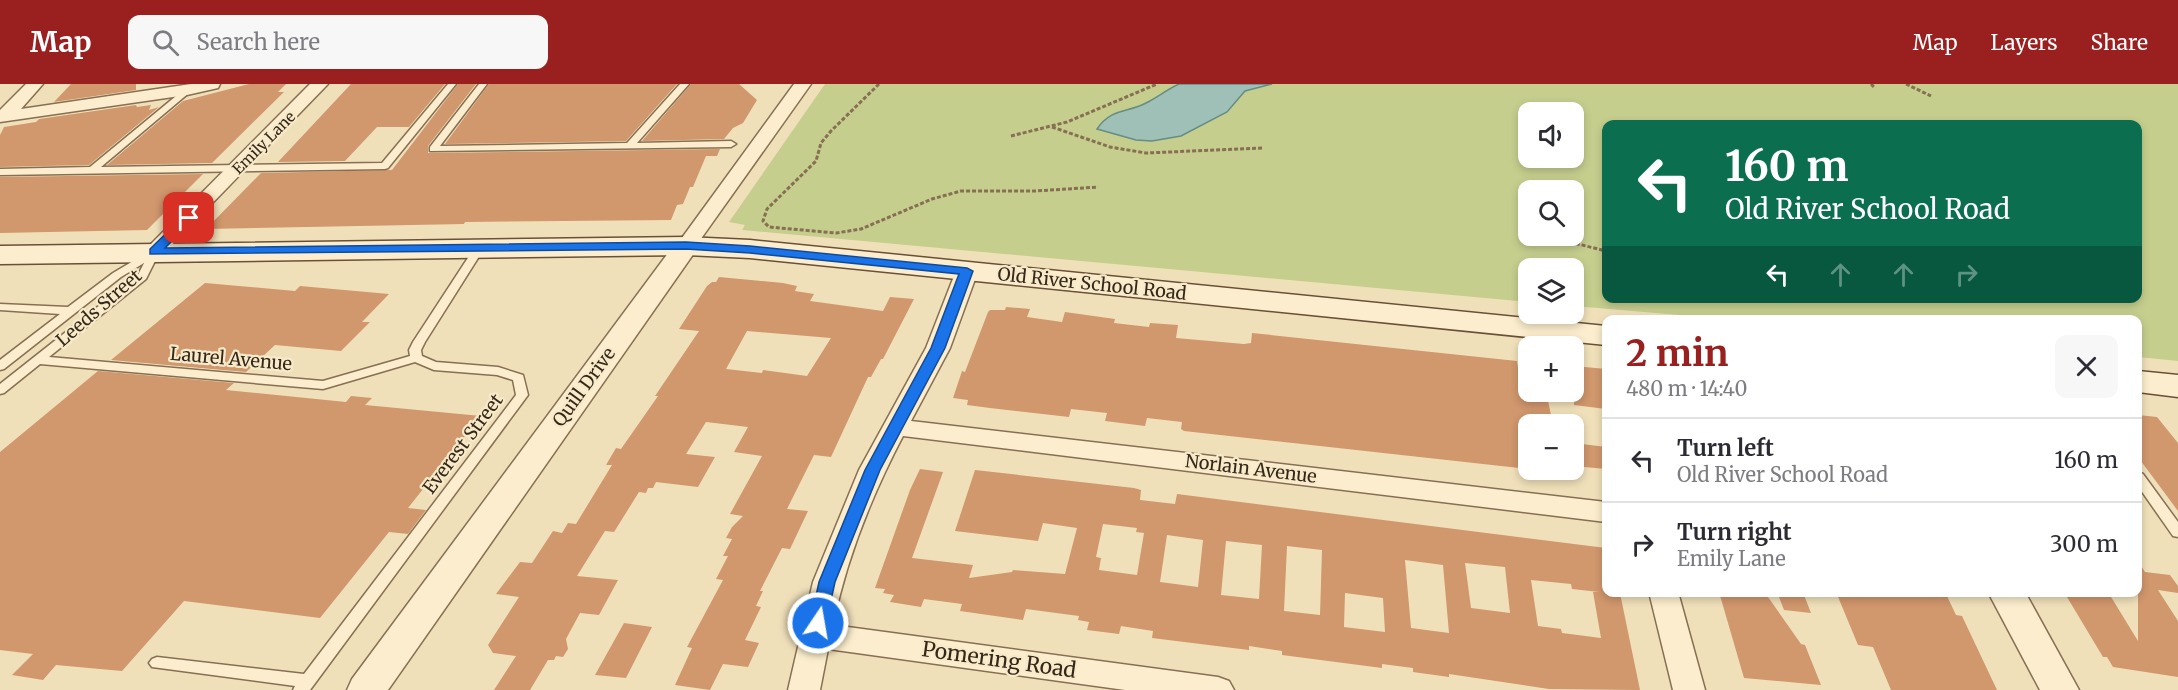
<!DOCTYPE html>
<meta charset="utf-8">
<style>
:root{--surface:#fff;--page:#f7f7f7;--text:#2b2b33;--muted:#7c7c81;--line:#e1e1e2;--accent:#9a2020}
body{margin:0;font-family:Merriweather,serif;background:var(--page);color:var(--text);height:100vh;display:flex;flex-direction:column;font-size:22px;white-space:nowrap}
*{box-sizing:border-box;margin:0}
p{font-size:20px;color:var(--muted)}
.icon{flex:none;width:33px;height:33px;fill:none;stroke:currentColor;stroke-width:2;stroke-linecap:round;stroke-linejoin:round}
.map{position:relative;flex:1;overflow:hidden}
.drawer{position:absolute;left:1602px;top:231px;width:540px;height:282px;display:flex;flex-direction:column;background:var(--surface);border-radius:12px;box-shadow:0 3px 9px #0003}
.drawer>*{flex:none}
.banner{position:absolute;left:1602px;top:36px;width:540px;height:183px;border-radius:12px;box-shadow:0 3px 9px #0003;background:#0b6e4f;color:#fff;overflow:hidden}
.controls{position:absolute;left:1518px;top:18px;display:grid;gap:12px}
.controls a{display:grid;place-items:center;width:66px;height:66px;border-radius:12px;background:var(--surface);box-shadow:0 3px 9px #0003;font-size:30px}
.pin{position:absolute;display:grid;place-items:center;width:51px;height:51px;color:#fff;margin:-26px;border-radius:12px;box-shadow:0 3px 9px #0006}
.me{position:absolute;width:66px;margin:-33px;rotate:12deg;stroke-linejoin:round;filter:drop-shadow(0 0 4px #0008)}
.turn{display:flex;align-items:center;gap:21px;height:126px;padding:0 24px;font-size:27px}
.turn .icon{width:78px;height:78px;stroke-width:2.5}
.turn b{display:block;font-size:42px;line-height:51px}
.lanes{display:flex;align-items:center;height:57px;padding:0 24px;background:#0003;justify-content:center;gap:30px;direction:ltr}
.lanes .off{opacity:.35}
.round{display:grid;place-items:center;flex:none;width:63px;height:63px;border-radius:12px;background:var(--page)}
.summary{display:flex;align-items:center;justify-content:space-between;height:102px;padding:0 24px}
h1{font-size:36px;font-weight:700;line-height:45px;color:var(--accent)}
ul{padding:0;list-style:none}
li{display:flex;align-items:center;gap:18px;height:84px;padding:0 24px;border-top:2px solid var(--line)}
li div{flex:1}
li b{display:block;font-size:22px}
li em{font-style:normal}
header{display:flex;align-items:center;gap:36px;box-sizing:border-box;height:84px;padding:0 30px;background:var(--accent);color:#fff}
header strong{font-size:28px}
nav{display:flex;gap:33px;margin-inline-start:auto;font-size:21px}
.search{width:420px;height:54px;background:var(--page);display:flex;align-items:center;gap:15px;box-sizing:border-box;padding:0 21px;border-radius:12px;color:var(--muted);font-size:22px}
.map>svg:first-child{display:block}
</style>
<header>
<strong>Map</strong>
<div class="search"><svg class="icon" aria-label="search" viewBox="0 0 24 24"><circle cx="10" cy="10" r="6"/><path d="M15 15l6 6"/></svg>Search here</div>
<nav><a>Map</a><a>Layers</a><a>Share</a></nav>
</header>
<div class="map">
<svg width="2178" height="606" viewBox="0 0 2178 606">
<rect width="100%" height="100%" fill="#f0e0ba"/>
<path fill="#c6ce8e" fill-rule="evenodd" d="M825 0H2178V277L2138 273V236L1726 235 1574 222V184H1528V218L742 146 745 141 729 138ZM1528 28H1574V74H1528ZM1606 40H2138V214H1606ZM1528 106H1574V152H1528Z"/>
<path fill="#9fc0b6" stroke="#668d84" stroke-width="1.5" d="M1179 0H1272L1245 7 1227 28 1181 52 1152 57 1136 56 1097 45C1111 24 1127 29 1146 19 1158 13 1166 6 1179 0Z"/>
<g fill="#d1976d" fill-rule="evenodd">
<polygon points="71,0 136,0 136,6 54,18"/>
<polygon points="249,0 286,0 278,8 284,8 212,79 107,81 183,17"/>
<polygon points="351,0 445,0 409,43 377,43 345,77 278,78"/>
<polygon points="458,0 476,0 428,62 428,69 720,65 717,72 706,72 693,103 690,103 683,120 677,121 671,136 465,138 464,140 206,145 261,89 392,86"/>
<polygon points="489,0 677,0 626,57 445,60"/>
<polygon points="691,0 739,0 757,16 743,39 733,44 724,55 642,57"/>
<polygon points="136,21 137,23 151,21 149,26 159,23 89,81 0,83 0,51 4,43 36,38 39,35"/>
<polygon points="203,90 147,146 0,149 0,93"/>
<path d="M719 193 783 199 797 202 795 207 814 210 810 217 883 227 890 213 914 215 883 275H881L871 293H868L831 373 814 371 787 425 808 427 790 465 782 464 760 507H763L756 522 761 523 745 556 759 559 748 583 723 580 710 606 675 601 692 564 687 563 723 496 716 495 728 472H723L732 455 726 454 732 443 743 432 730 430 762 372 734 368 748 343 706 338 686 370 715 373 698 403 656 398 653 404H648L646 409 639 408 614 448 605 447 577 492 618 496 599 531 580 529 566 555 568 565 563 573 556 572 554 576H548L530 606H494L516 572 493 569 488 561 519 513 496 510 520 478 532 479 553 447 562 449 568 439 576 440 612 381H606L616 364 621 365 658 312H655L699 247 679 245 707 202 712 198H716ZM747 247 831 254 807 292 763 286 762 289 726 285Z"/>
<polygon points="205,199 295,207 300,202 389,210 362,238 370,238 341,267 275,261 246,288 111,276"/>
<polygon points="1006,223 1030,225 1027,233 1062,238 1065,228 1115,235 1114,239 1149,243 1150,239 1178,241 1176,254 1244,260 1251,259 1252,249 1517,277 1519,291 1528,292 1528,308 1546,308 1553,340 1528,340 1528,385 1184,347 1181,345 1182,338 1147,334 1145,342 1105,337 1107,329 1071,325 1069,333 990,324 967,321 968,316 953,314 962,287 965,288 988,228 990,226 1005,226"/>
<polygon points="1574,282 1606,285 1606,325 1574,321"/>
<polygon points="98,287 234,299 226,306 346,318 351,312 372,314 365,321 481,332 408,424 426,426 408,450 389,448 320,534 184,517 122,587 56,581 43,596 12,591 33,570 0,566 0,368"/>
<polygon points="2138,331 2157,333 2178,359 2178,427 2138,373"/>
<polygon points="1574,359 1606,363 1606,385 1574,382"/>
<path d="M920 385 943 388 912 474 973 481 969 494 1012 488 1013 486 1065 490 1077 444 1043 439 1038 457 955 447 975 386 1134 404 1141 406 1140 416 1175 420 1177 410 1606 464V508H1619L1621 514 1640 606 1549 605 1449 590V593L1413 588V584L1382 580V584L1282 571V567L1249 562V566L1152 554 1153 547 1121 542 1119 550 1087 546 1089 538 1078 536 1079 532 1026 525 1023 536 960 527 962 520 924 515 921 523 890 518 894 511 883 509 885 505 875 504 910 406ZM1103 440 1137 444 1136 448 1144 449 1137 491 1099 486 1101 474 1096 473ZM1167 451 1203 456 1198 503 1160 498ZM1226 457 1262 461 1259 515 1221 511ZM1287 462 1322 466 1320 531 1284 527ZM1405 476 1443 481 1449 549 1411 544ZM1465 479 1505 483 1510 529 1471 524ZM1531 496 1571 500 1572 505 1599 508H1593L1601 554 1562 549 1561 545 1538 542ZM1345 509 1383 514 1385 548 1344 543Z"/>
<polygon points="2138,477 2145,488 2170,491 2178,502 2178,509 2158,506 2178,537 2178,593 2113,583 2107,573 2103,573 2064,508 2108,508 2138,557"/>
<polygon points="1719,508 1768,513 1801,560 1805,561 1821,601 1744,594"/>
<polygon points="1777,508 1804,511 1811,529 1784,526"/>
<polygon points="1836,508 1945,508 1956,531 1962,532 1997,606 1891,606 1873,563 1858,561"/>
<polygon points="624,539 652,543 626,594 595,591"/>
</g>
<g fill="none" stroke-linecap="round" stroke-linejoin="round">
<defs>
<g id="service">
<polygon points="448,0 456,0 388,84 385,85 0,91 0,85 90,83 187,3 191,6 190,8 101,83 382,79"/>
<polygon points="479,0 487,0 440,62 627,59 680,0 689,0 637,59 731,57 736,60 731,63 430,67 430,63"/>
<polygon points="480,160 485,163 425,258 421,266 422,272 436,278 498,283 523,291 528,311 313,602 310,606 293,606 295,602 152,583 149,579 152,575 157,573 304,590 516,311 513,296 497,291 434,286 415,278 323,305 40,280 4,309 0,310 0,300 138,191 144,179 121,193 4,285 0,286 0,276 60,230 0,226 0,220 68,223 113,189 155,164 160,167 146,195 49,273 323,297 410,272 409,266 413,258 475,163"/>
<polygon points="2138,388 2143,390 2178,438 2178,453 2173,452 2138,402"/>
</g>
<g id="minor">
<polygon points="26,0 43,0 21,25 191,0 220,0 218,4 187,11 0,38 0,26"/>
<polygon points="310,0 328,0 162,171 155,173 148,171 145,167 148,163"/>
<polygon points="794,0 811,0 693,166 686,168 679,166 676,162 679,158"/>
<path d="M967 181 975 182 978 187 950 264 911 337 1606 418V438L903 352C872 411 846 476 833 541L1218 593 1229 597 1234 606H1125L828 565 820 606H788L813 498 859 386 926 264 956 187 959 182Z"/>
<polygon points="1649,508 1678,508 1705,606 1673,606"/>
</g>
<g id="tertiary">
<polygon points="686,154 695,157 699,162 388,606 347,606 352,595 677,157"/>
<polygon points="1988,508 2025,508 2079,606 2040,606"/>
</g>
<g id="secondary">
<polygon points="686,153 750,156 1606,242 1606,261 750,174 686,171 0,180 0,162"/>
<polygon points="2138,287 2178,291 2178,313 2138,308"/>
</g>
</defs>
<use href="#service" stroke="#876f53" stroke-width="3"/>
<use href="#minor" stroke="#876f53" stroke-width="3"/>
<use href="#tertiary" stroke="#876f53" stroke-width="3"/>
<use href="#secondary" stroke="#695037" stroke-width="3"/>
<g stroke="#876f53" stroke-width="3" stroke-dasharray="4 2" stroke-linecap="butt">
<polyline points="879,0 831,47 821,59 816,77 767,125 763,137 769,143 836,149 861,145 932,115 961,107 1036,107 1098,103"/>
<polyline points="1871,0 1874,3"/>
<polyline points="1906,0 1931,12"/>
<polyline points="1052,43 1110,63 1146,69 1263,64"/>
<polyline points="1011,52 1067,38 1157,0"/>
<polyline points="1570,158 1606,167"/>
</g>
<use href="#service" fill="#fbedcd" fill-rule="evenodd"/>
<use href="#minor" fill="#fbedcd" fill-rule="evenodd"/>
<use href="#tertiary" fill="#fbedcd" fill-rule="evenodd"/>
<use href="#secondary" fill="#fbedcd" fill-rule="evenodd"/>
</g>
<polygon fill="#1a73e8" stroke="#114b97" stroke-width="1.5" points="189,130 194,134 193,136 165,164 686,158 750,162 967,184 973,187 945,264 880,386 835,498 826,539 824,543 818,545 812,543 810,539 819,498 865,386 931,264 959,190 750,169 686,165 150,170 150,165 185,131"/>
<g text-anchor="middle" stroke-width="4.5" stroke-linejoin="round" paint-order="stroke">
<g font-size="15" fill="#352719" stroke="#f7eac9">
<text transform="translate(264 59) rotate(-45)" y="5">Emily Lane</text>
</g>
<g font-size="18" fill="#352719" stroke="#f7eac9">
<text transform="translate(1092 200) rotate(6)" y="6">Old River School Road</text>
<text transform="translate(99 224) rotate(-41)" y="6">Leeds Street</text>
<text transform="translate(231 275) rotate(5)" y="6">Laurel Avenue</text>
<text transform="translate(584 303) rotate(-54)" y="6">Quill Drive</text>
<text transform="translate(463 360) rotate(-53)" y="6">Everest Street</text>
<text transform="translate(1251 385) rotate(7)" y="6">Norlain Avenue</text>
</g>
<g font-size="21" fill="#352719" stroke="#f7eac9">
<text transform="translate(999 576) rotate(8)" y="7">Pomering Road</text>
</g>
</g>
</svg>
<div class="controls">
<a><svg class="icon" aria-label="sound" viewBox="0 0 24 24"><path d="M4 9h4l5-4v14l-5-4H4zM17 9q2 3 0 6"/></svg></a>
<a><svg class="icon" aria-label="search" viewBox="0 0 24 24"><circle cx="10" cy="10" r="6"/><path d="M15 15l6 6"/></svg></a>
<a><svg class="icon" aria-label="layers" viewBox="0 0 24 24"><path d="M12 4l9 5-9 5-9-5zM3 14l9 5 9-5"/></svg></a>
<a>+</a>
<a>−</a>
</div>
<div class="pin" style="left:189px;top:134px;background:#d93025"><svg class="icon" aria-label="arrive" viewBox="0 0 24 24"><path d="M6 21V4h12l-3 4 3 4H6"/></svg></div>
<svg class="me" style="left:818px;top:539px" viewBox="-20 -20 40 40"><circle r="17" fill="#1a73e8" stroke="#fff" stroke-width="3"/><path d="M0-11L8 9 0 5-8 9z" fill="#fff"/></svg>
<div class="banner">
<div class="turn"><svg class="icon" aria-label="left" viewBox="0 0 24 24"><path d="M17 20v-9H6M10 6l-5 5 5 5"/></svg><div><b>160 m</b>Old River School Road</div></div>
<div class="lanes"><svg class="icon" aria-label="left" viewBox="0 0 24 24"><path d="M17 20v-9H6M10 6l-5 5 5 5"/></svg><svg class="icon off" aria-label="ahead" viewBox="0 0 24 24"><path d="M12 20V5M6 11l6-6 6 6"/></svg><svg class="icon off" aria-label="ahead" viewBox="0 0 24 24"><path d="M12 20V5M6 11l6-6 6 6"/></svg><svg class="icon off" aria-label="right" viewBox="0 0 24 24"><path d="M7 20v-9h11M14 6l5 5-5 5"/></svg></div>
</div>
<section class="drawer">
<div class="summary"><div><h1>2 min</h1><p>480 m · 14:40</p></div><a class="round"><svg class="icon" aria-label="close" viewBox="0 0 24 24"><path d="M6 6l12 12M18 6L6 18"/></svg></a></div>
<ul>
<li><svg class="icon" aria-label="left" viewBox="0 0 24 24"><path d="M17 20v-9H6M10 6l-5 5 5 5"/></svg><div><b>Turn left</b><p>Old River School Road</p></div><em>160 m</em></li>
<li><svg class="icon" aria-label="right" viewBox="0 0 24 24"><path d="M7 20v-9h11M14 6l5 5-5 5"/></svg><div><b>Turn right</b><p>Emily Lane</p></div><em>300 m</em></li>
</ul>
</section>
</div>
